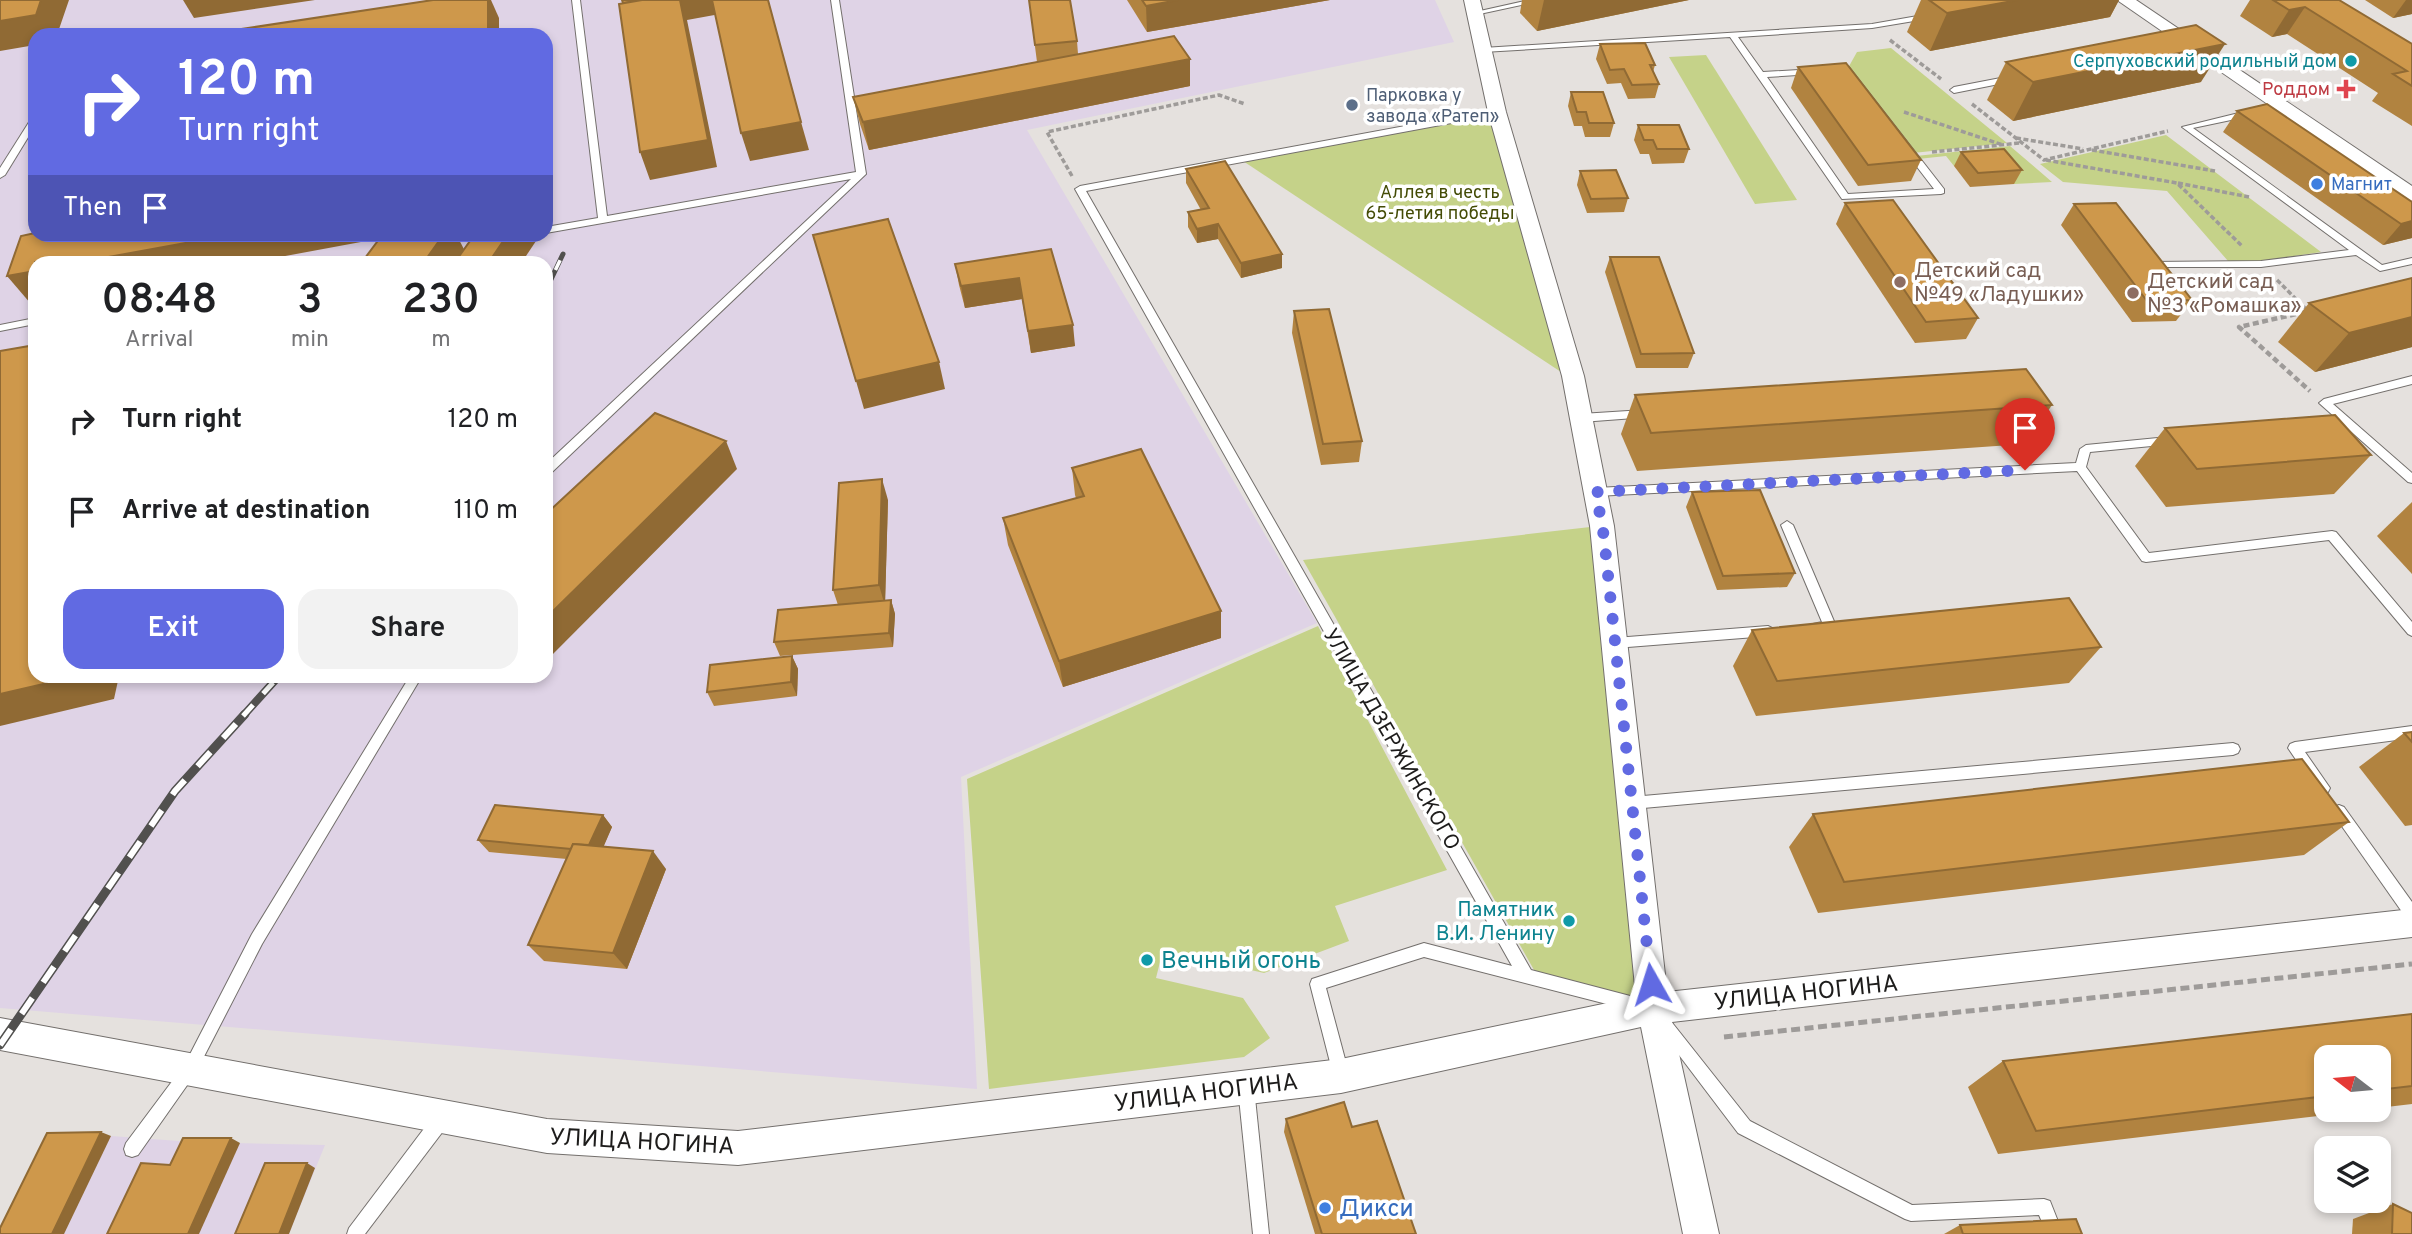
<!DOCTYPE html>
<meta charset="utf-8">
<style>
:root{--surface:#fff;--page:#f2f2f2;--text:#202124;--muted:#757577;--accent:#616ae2}
body{margin:0;font-family:Overpass,sans-serif;background:var(--page);color:var(--text);height:100vh;display:flex;flex-direction:column;font-size:26px;white-space:nowrap}
*{box-sizing:border-box;margin:0}
p{font-size:23px;color:var(--muted)}
.icon{flex:none;width:38px;height:38px;fill:none;stroke:currentColor;stroke-width:2;stroke-linecap:round;stroke-linejoin:round}
.map{position:relative;flex:1;overflow:hidden}
.sheet{position:absolute;left:28px;top:256px;width:525px;height:427px;display:flex;flex-direction:column;background:var(--surface);border-radius:21px;box-shadow:0 4px 10px #0003}
.sheet>*{flex:none}
.top-card{position:absolute;left:28px;top:28px;width:525px;height:214px;border-radius:21px;box-shadow:0 4px 10px #0003;background:#616ae2;color:#fff;overflow:hidden}
.needle{width:46px;rotate:286deg}
.buttons{position:absolute;left:2314px;top:1045px;display:grid;gap:14px}
.buttons a{display:grid;place-items:center;width:77px;height:77px;border-radius:14px;background:var(--surface);box-shadow:0 4px 10px #0003;font-size:35px}
.pin{position:absolute;display:grid;place-items:center;width:60px;height:60px;color:#fff;margin:-72px -30px;border-radius:50% 50% 50% 0;rotate:-45deg;box-shadow:0 0 7px #0007}
.pin .icon{rotate:45deg}
.me{position:absolute;width:77px;margin:-38px;rotate:354deg;stroke-linejoin:round;filter:drop-shadow(0 0 5px #0008)}
.turn{display:flex;align-items:center;gap:24px;height:147px;padding:0 35px;font-size:32px}
.turn .icon{width:91px;height:91px;stroke-width:2.5}
.turn b{display:block;font-size:49px;line-height:60px}
.then{display:flex;align-items:center;height:66px;padding:0 35px;background:#0003;gap:14px;font-size:26px}
.eta{display:flex;justify-content:space-evenly;align-items:center;height:119px;text-align:center}
.eta b{font-size:42px;font-weight:600;line-height:49px}
.button{display:flex;gap:14px;margin-top:auto;padding:14px 35px}
.button a{flex:1;height:80px;border-radius:21px;background:var(--accent);color:#fff;font-size:28px;font-weight:600;line-height:80px;text-align:center}
.button a+a{background:var(--page);color:var(--text)}
ul{padding:0;list-style:none}
li{display:flex;align-items:center;gap:21px;height:91px;padding:0 35px}
li div{flex:1}
li b{display:block;font-size:26px}
li em{font-style:normal}
.map>svg:first-child{display:block}
</style>
<div class="map">
<svg width="2412" height="1234" viewBox="0 0 2412 1234">
<rect width="100%" height="100%" fill="#e5e1de"/>
<g fill="#dfd3e6" fill-rule="evenodd">
<path d="M0 0H1435L1454 42 1027 130 1317 623 961 777 977 1089 0 1008ZM35 35H546V234H35ZM35 262H546V676H35Z"/>
<polygon points="111,1136 192,1142 325,1145 289,1234 10,1234"/>
</g>
<g fill="#c5d289">
<polygon points="1891,48 2007,143 1913,153 1848,68 1857,52"/>
<polygon points="1706,55 1797,200 1755,204 1669,57"/>
<polygon points="1494,116 1561,372 1243,161"/>
<polygon points="2166,135 2321,252 2262,261 2228,261 2167,191 2063,182 2040,164"/>
<polygon points="2010,146 2052,182 2014,184 1996,164 1954,166 1946,156 1918,159 1916,156"/>
<polygon points="1599,526 1647,1022 1534,970 1303,560"/>
<polygon points="1318,626 1447,870 1335,906 1349,941 1264,973 1163,950 1156,978 1243,998 1270,1038 1244,1057 989,1089 967,779"/>
</g>
<g fill="none" stroke-linecap="round" stroke-linejoin="round">
<defs>
<g id="lane">
<polygon points="572,0 580,0 607,216 856,172 831,0 839,0 866,174 550,474 546,475 546,464 851,179 546,233 546,227 598,218"/>
<polygon points="1529,0 1545,0 1475,15 1471,13"/>
<path d="M1929 14 1933 16 1932 18 1872 28 1738 37 1763 72 1849 67 1944 189V193L1941 194 1842 199 1730 37 1483 52 1479 50 1483 48 1872 24ZM1844 72 1934 189 1848 194 1767 77Z"/>
<polygon points="2011,76 2014,77 2014,81 1954,93 1950,90 1954,87"/>
<polygon points="1497,109 1501,112 1500,114 1086,191 1531,970 1634,997 1639,999 1642,1004 1639,1009 1634,1011 1424,957 1326,988 1349,1074 1347,1080 1341,1082 1335,1080 1333,1074 1310,984 1312,979 1424,943 1512,966 1075,189 1080,186"/>
<polygon points="2247,111 2250,112 2250,116 2193,128 2382,265 2412,258 2412,264 2380,271 2356,255 2261,267 2147,267 2145,265 2150,262 2261,261 2349,250 2182,127"/>
<polygon points="35,116 35,126 5,175 0,178 0,168 31,119"/>
<polygon points="35,318 35,324 0,331 0,325"/>
<polygon points="2412,376 2412,384 2333,404 2412,473 2412,483 2408,482 2319,403 2324,399"/>
<polygon points="1644,410 1649,414 1648,417 1581,422 1576,418 1581,414"/>
<polygon points="2168,437 2173,441 2172,444 2090,452 2086,467 2149,553 2332,531 2336,532 2412,622 2412,636 2408,634 2329,540 2146,562 2142,561 2077,471 1596,496 1590,492 1596,488 2076,463 2080,449 2086,445"/>
<polygon points="1787,521 1793,525 1836,626 1834,629 1817,632 1813,630 1811,627 1813,624 1822,622 1781,525"/>
<polygon points="1768,626 1772,628 1774,631 1772,634 1768,636 1615,648 1611,647 1609,643 1611,639 1615,638"/>
<polygon points="410,676 422,676 262,944 195,1074 138,1155 132,1157 126,1155 124,1149 126,1143 185,1064 252,934"/>
<polygon points="2412,726 2412,738 2305,752 2330,788 2328,792 2323,794 2318,792 2288,748 2290,744 2295,742"/>
<polygon points="2233,743 2238,745 2240,749 2238,753 2233,755 1632,809 1627,807 1625,803 1627,799 1632,797"/>
<polygon points="2339,805 2344,807 2412,902 2412,921 2407,919 2334,815 2332,811 2334,807"/>
<polygon points="1665,1018 1670,1020 1750,1121 1912,1205 2044,1199 2050,1201 2063,1234 2047,1234 2039,1215 1911,1221 1905,1219 1738,1133 1660,1030 1657,1025 1660,1020"/>
<polygon points="1246,1080 1252,1082 1254,1088 1269,1234 1253,1234 1238,1088 1240,1082"/>
<polygon points="441,1112 447,1114 449,1120 447,1126 365,1234 347,1234 349,1228 435,1114"/>
</g>
<g id="street">
<polygon points="1464,0 1480,0 1506,112 1584,376 1614,526 1667,992 2412,909 2412,937 1672,1022 1719,1234 1683,1234 1641,1027 1341,1093 738,1165 547,1153 0,1050 0,1018 547,1119 738,1131 1341,1059 1636,997 1590,526 1562,376 1488,112"/>
<polygon points="2117,0 2136,0 2412,186 2412,201 2405,199"/>
</g>
</defs>
<use href="#lane" stroke="#736f6c" stroke-width="2"/>
<use href="#street" stroke="#736f6c" stroke-width="2"/>
<g stroke="#9e9b99" stroke-width="3.5" stroke-dasharray="5 2.5" stroke-linecap="butt">
<polyline points="1890,40 1941,79"/>
<polyline points="1972,104 2044,160 2168,131"/>
<polyline points="1904,112 2003,145"/>
<polyline points="2016,138 2083,149"/>
<polyline points="2092,150 2215,171"/>
<polyline points="1932,152 2020,143"/>
<polyline points="2046,160 2177,183 2243,247"/>
<polyline points="1072,176 1047,132 1219,95 1245,104"/>
<polyline points="2178,183 2249,197"/>
<polyline points="2277,280 2308,311"/>
<polyline points="2301,313 2305,312"/>
</g>
<polyline stroke="#9e9b99" stroke-width="4.5" stroke-dasharray="6 3.5" stroke-linecap="butt" points="2305,312 2239,327 2310,391"/>
<polyline stroke="#9e9b99" stroke-width="5" stroke-dasharray="9 4.5" stroke-linecap="butt" points="1724,1037 2412,964"/>
<use href="#lane" fill="#fff" fill-rule="evenodd"/>
<use href="#street" fill="#fff" fill-rule="evenodd"/>
<defs>
<polyline id="rail-far2" points="546,290 563,254"/>
<polyline id="rail-far1" points="243,716 279,676"/>
<polyline id="rail" points="0,1045 175,791 245,714"/>
</defs>
<use href="#rail-far2" stroke="#51504e" stroke-width="5"/>
<use href="#rail-far1" stroke="#51504e" stroke-width="8"/>
<use href="#rail" stroke="#51504e" stroke-width="9"/>
<use href="#rail-far2" stroke="#fff" stroke-width="3.5" stroke-dasharray="11" stroke-linecap="butt"/>
<use href="#rail-far1" stroke="#fff" stroke-width="5" stroke-dasharray="15" stroke-linecap="butt"/>
<use href="#rail" stroke="#fff" stroke-width="6" stroke-dasharray="19" stroke-linecap="butt"/>
</g>
<g fill="#b18340">
<polygon points="1029,0 1077,41 1078,54 1190,86 869,150 860,124 853,97 1037,62"/>
<polygon points="1127,0 1330,0 1147,32"/>
<polygon points="1522,0 1689,0 1537,31 1520,13"/>
<polygon points="1921,0 2119,0 2110,17 1930,51 1907,32"/>
<polygon points="2250,0 2339,0 2412,44 2412,126 2372,101 2378,93 2287,34 2272,37 2240,16"/>
<polygon points="2365,0 2412,0 2412,14 2393,18"/>
<polygon points="1600,44 1655,65 1653,72 1659,84 1655,98 1628,99 1621,83 1607,84 1596,59"/>
<polygon points="2006,62 2201,82 2013,121 1987,100"/>
<polygon points="1798,67 1921,160 1911,181 1858,186 1791,88"/>
<polygon points="1571,92 1614,123 1610,137 1585,137 1582,126 1574,126 1568,106"/>
<polygon points="2237,111 2412,202 2412,238 2383,245 2223,132"/>
<polygon points="1638,125 1689,149 1684,163 1652,164 1649,154 1640,154 1634,140"/>
<polygon points="1961,152 2022,170 2014,184 1970,187 1954,166"/>
<polygon points="1186,169 1282,268 1241,278 1218,239 1197,243 1188,227 1188,212 1201,210 1186,183"/>
<polygon points="1580,171 1628,198 1624,212 1587,213 1577,185"/>
<polygon points="1845,203 1978,318 1966,339 1915,343 1836,224"/>
<polygon points="2074,204 2192,300 2176,321 2132,322 2061,225"/>
<polygon points="1051,249 1075,346 1031,353 1022,299 965,308 959,285 955,264"/>
<polygon points="1610,257 1694,353 1688,368 1636,368 1605,272"/>
<polygon points="2412,278 2412,347 2315,372 2278,342 2309,303"/>
<polygon points="1294,311 1362,441 1359,462 1321,465 1292,333"/>
<polygon points="1635,395 2052,405 2025,444 1637,471 1621,434"/>
<polygon points="2165,428 2371,455 2334,494 2166,507 2135,466"/>
<polygon points="1072,468 1221,611 1221,638 1063,687 1008,545 1003,518 1076,498 1075,495"/>
<polygon points="1692,492 1795,573 1787,587 1717,590 1686,507"/>
<polygon points="888,500 885,601 891,600 895,614 893,647 780,656 774,642 838,605 833,590"/>
<polygon points="2412,502 2412,574 2377,536"/>
<polygon points="1752,630 2101,647 2069,683 1756,716 1733,666"/>
<polygon points="792,656 798,669 797,696 714,706 707,692"/>
<polygon points="2412,732 2412,825 2405,826 2359,767 2404,733"/>
<polygon points="1813,814 2349,822 2304,855 1818,913 1789,847"/>
<polygon points="603,815 612,827 603,847 666,869 627,969 544,961 528,945 567,859 489,852 478,840"/>
<polygon points="2412,1014 2412,1104 2378,1108 2378,1057 2326,1057 2326,1110 2369,1110 1998,1154 1968,1087 2003,1061"/>
<polygon points="1286,1119 1416,1234 1315,1234 1284,1132"/>
<polygon points="2393,1204 2412,1234 2352,1234 2353,1219"/>
<polygon points="1960,1225 2082,1234 1944,1234"/>
</g>
<g fill="#906a34">
<polygon points="41,0 69,0 57,35 35,35 35,45 0,51 0,21"/>
<polygon points="183,0 315,0 194,18"/>
<polygon points="488,0 491,0 499,18 499,35 488,35"/>
<polygon points="675,0 768,0 770,5 687,20 717,167 650,180 640,152"/>
<polygon points="1178,0 1330,0 1147,32 1146,6"/>
<polygon points="1544,0 1689,0 1537,31"/>
<polygon points="2018,0 2119,0 2110,17 1930,51 1947,13"/>
<polygon points="2406,0 2412,0 2412,14 2393,18"/>
<polygon points="2305,7 2287,34 2272,37 2289,10"/>
<polygon points="2225,44 2201,82 2013,121 2033,82"/>
<polygon points="1190,59 1190,86 869,150 863,122"/>
<polygon points="801,122 809,150 750,161 741,133"/>
<polygon points="2412,221 2412,238 2383,245 2401,224"/>
<polygon points="1218,224 1218,239 1197,243 1197,229"/>
<polygon points="235,234 404,234 253,262 81,262"/>
<polygon points="444,234 456,234 466,253 459,262 424,262"/>
<polygon points="508,234 536,234 538,238 522,262 489,262"/>
<polygon points="1282,254 1282,268 1241,278 1241,263"/>
<polygon points="35,271 35,303 31,304 7,276"/>
<polygon points="1019,278 1022,299 965,308 961,286"/>
<polygon points="2412,317 2412,347 2315,372 2349,333"/>
<polygon points="1073,325 1075,346 1031,353 1028,331"/>
<polygon points="939,362 945,389 864,409 856,381"/>
<polygon points="726,441 737,469 548,659 546,657 546,618"/>
<polygon points="882,479 888,500 885,606 879,585"/>
<polygon points="891,600 895,614 893,647 889,633"/>
<polygon points="1221,611 1221,638 1063,687 1059,661"/>
<polygon points="792,656 798,669 797,696 791,682"/>
<polygon points="78,676 119,676 114,699 0,726 0,694"/>
<polygon points="603,815 612,827 597,862 587,850"/>
<polygon points="653,851 666,869 627,969 613,953"/>
<polygon points="101,1132 111,1136 64,1234 52,1234"/>
<polygon points="231,1138 240,1143 199,1234 188,1234"/>
<polygon points="307,1163 315,1168 289,1234 279,1234"/>
</g>
<g fill="#ce984b" stroke="#906a34" stroke-width="2">
<polygon points="0,0 41,0 36,15 0,21"/>
<polygon points="433,0 488,0 488,35 202,35"/>
<polygon points="622,0 642,0 623,3"/>
<polygon points="642,0 680,0 708,140 640,152 619,4"/>
<polygon points="712,0 768,0 801,122 741,133"/>
<polygon points="1029,0 1070,0 1077,41 1035,45"/>
<polygon points="1142,0 1178,0 1146,6"/>
<polygon points="1929,0 2018,0 1947,13"/>
<polygon points="2273,0 2339,0 2412,44 2412,86 2393,74 2407,71 2305,7 2289,10"/>
<polygon points="2196,25 2225,44 2033,82 2006,62"/>
<polygon points="1174,36 1190,59 863,122 853,97"/>
<polygon points="1645,43 1655,65 1650,65 1659,84 1632,85 1624,69 1610,70 1600,44"/>
<polygon points="1846,63 1921,160 1868,165 1798,67"/>
<polygon points="1571,92 1603,92 1614,123 1589,123 1586,112 1577,112"/>
<polygon points="2267,104 2412,202 2412,221 2401,224 2237,111"/>
<polygon points="1638,125 1679,125 1689,149 1657,149 1653,140 1644,140"/>
<polygon points="2004,149 2022,170 1978,173 1961,152"/>
<polygon points="1225,161 1282,254 1241,263 1218,224 1197,229 1188,212 1209,208 1186,169"/>
<polygon points="1616,170 1628,198 1591,199 1580,171"/>
<polygon points="1893,200 1978,318 1926,322 1845,203"/>
<polygon points="2116,203 2192,300 2147,301 2074,204"/>
<polygon points="888,219 939,362 856,381 813,235"/>
<polygon points="35,233 35,234 235,234 81,262 35,262 35,271 7,276 21,236"/>
<polygon points="383,234 444,234 424,262 362,262"/>
<polygon points="475,234 508,234 489,262 455,262"/>
<polygon points="1051,249 1073,325 1028,331 1019,278 961,286 955,264"/>
<polygon points="1610,257 1659,257 1694,353 1641,354"/>
<polygon points="2412,278 2412,317 2349,333 2309,303"/>
<polygon points="1329,309 1362,441 1323,444 1294,311"/>
<polygon points="35,345 35,676 78,676 0,694 0,351"/>
<polygon points="2026,369 2052,405 1651,433 1635,395"/>
<polygon points="655,413 726,441 546,618 546,514"/>
<polygon points="2335,415 2371,455 2197,469 2165,428"/>
<polygon points="1141,449 1221,611 1059,661 1003,518 1084,496 1072,468"/>
<polygon points="882,479 879,585 833,590 839,483"/>
<polygon points="1760,490 1795,573 1723,576 1692,492"/>
<polygon points="2069,598 2101,647 1777,681 1752,630"/>
<polygon points="891,600 889,633 774,642 778,610"/>
<polygon points="792,656 791,682 707,692 710,665"/>
<polygon points="2412,732 2412,742 2404,733"/>
<polygon points="2302,759 2349,822 1844,882 1813,814"/>
<polygon points="495,805 603,815 589,845 573,844 571,849 478,840"/>
<polygon points="573,844 653,851 613,953 528,945"/>
<polygon points="2412,1014 2412,1086 2378,1090 2378,1057 2326,1057 2326,1096 2036,1131 2003,1061"/>
<polygon points="1344,1102 1352,1127 1377,1121 1416,1234 1322,1234 1286,1119"/>
<polygon points="101,1132 52,1234 0,1234 0,1228 47,1133"/>
<polygon points="183,1138 231,1138 188,1234 107,1234 141,1163 170,1165"/>
<polygon points="265,1163 307,1163 279,1234 235,1234"/>
<polygon points="2393,1204 2412,1213 2412,1234 2392,1234"/>
<polygon points="2076,1219 2082,1234 1963,1234 1960,1225"/>
</g>
<g fill="none" stroke-linecap="round" stroke-linejoin="round">
<polyline stroke="#616ae2" stroke-width="12" stroke-dasharray="0 21.6" points="1651,984 1604,537 1596,492 2025,470"/>
</g>
<g fill="#0f9aa8" stroke="#fff" stroke-width="2.5">
<circle cx="2351" cy="61" r="7"/>
<circle cx="1569" cy="921" r="7"/>
<circle cx="1147" cy="960" r="7"/>
</g>
<path fill="#e0444e" stroke="#fff" stroke-width="2.5" d="M2342.5 78.5h7v7h7v7h-7v7h-7v-7h-7v-7h7z"/>
<circle fill="#5c6f8a" stroke="#fff" stroke-width="2.5" cx="1352" cy="105" r="7"/>
<g fill="#3f7fe0" stroke="#fff" stroke-width="2.5">
<circle cx="2317" cy="184" r="7"/>
<circle cx="1325" cy="1208" r="7"/>
</g>
<g fill="#8d6e63" stroke="#fff" stroke-width="2.5">
<circle cx="1900" cy="282" r="7"/>
<circle cx="2133" cy="293" r="7"/>
</g>
<g text-anchor="middle" stroke-width="7" stroke-linejoin="round" paint-order="stroke">
<g font-size="18" fill="#0d838f" stroke="#fff" text-anchor="end">
<text x="2337" y="67">Серпуховский родильный дом</text>
</g>
<g font-size="18" fill="#be3a42" stroke="#fff" text-anchor="end">
<text x="2330" y="95">Роддом</text>
</g>
<g font-size="18" fill="#4e5e75" stroke="#fff" text-anchor="start">
<text x="1366" y="101">Парковка у<tspan x="1366" dy="21">завода «Ратеп»</tspan></text>
</g>
<g font-size="18" fill="#366cbe" stroke="#fff" text-anchor="start">
<text x="2331" y="190">Магнит</text>
</g>
<g font-size="18" fill="#444c06" stroke="#fff">
<text x="1440" y="198">Аллея в честь<tspan x="1440" dy="21">65-летия победы</tspan></text>
</g>
<g font-size="21" fill="#785e54" stroke="#fff" text-anchor="start">
<text x="1914" y="277">Детский сад<tspan x="1914" dy="24">№49 «Ладушки»</tspan></text>
<text x="2147" y="288">Детский сад<tspan x="2147" dy="24">№3 «Ромашка»</tspan></text>
</g>
<g font-size="21" fill="#1d1c1b" stroke="#fff">
<text transform="translate(1392 739) rotate(60)" y="7">УЛИЦА ДЗЕРЖИНСКОГО</text>
</g>
<g font-size="21" fill="#0d838f" stroke="#fff" text-anchor="end">
<text x="1555" y="916">Памятник<tspan x="1555" dy="24">В.И. Ленину</tspan></text>
</g>
<g font-size="24" fill="#0d838f" stroke="#fff" text-anchor="start">
<text x="1161" y="968">Вечный огонь</text>
</g>
<g font-size="24" fill="#1d1c1b" stroke="#fff">
<text transform="translate(1806 992) rotate(-6)" y="8">УЛИЦА НОГИНА</text>
<text transform="translate(1206 1092) rotate(-7)" y="8">УЛИЦА НОГИНА</text>
<text transform="translate(642 1141) rotate(3)" y="8">УЛИЦА НОГИНА</text>
</g>
<g font-size="24" fill="#366cbe" stroke="#fff" text-anchor="start">
<text x="1339" y="1216">Дикси</text>
</g>
</g>
</svg>
<div class="buttons">
<a><svg class="needle" viewBox="-14 -14 28 28"><path d="M0-13l5 13h-10z" fill="#e53935"/><path d="M0 13l5-13h-10z" fill="#757577"/></svg></a>
<a><svg class="icon" aria-label="layers" viewBox="0 0 24 24"><path d="M12 4l9 5-9 5-9-5zM3 14l9 5 9-5"/></svg></a>
</div>
<div class="pin" style="left:2025px;top:470px;background:#d93025"><svg class="icon" aria-label="arrive" viewBox="0 0 24 24"><path d="M6 21V4h12l-3 4 3 4H6"/></svg></div>
<svg class="me" style="left:1651px;top:984px" viewBox="-20 -20 40 40"><path d="M0-17L14 15 0 8-14 15z" fill="#616ae2" stroke="#fff" stroke-width="4"/></svg>
<div class="top-card">
<div class="turn"><svg class="icon" aria-label="right" viewBox="0 0 24 24"><path d="M7 20v-9h11M14 6l5 5-5 5"/></svg><div><b>120 m</b>Turn right</div></div>
<div class="then">Then<svg class="icon" aria-label="arrive" viewBox="0 0 24 24"><path d="M6 21V4h12l-3 4 3 4H6"/></svg></div>
</div>
<section class="sheet">
<div class="eta">
<div><b>08:48</b><p>Arrival</p></div>
<div><b>3</b><p>min</p></div>
<div><b>230</b><p>m</p></div>
</div>
<ul>
<li><svg class="icon" aria-label="right" viewBox="0 0 24 24"><path d="M7 20v-9h11M14 6l5 5-5 5"/></svg><div><b>Turn right</b></div><em>120 m</em></li>
<li><svg class="icon" aria-label="arrive" viewBox="0 0 24 24"><path d="M6 21V4h12l-3 4 3 4H6"/></svg><div><b>Arrive at destination</b></div><em>110 m</em></li>
</ul>
<div class="button"><a>Exit</a><a>Share</a></div>
</section>
</div>
